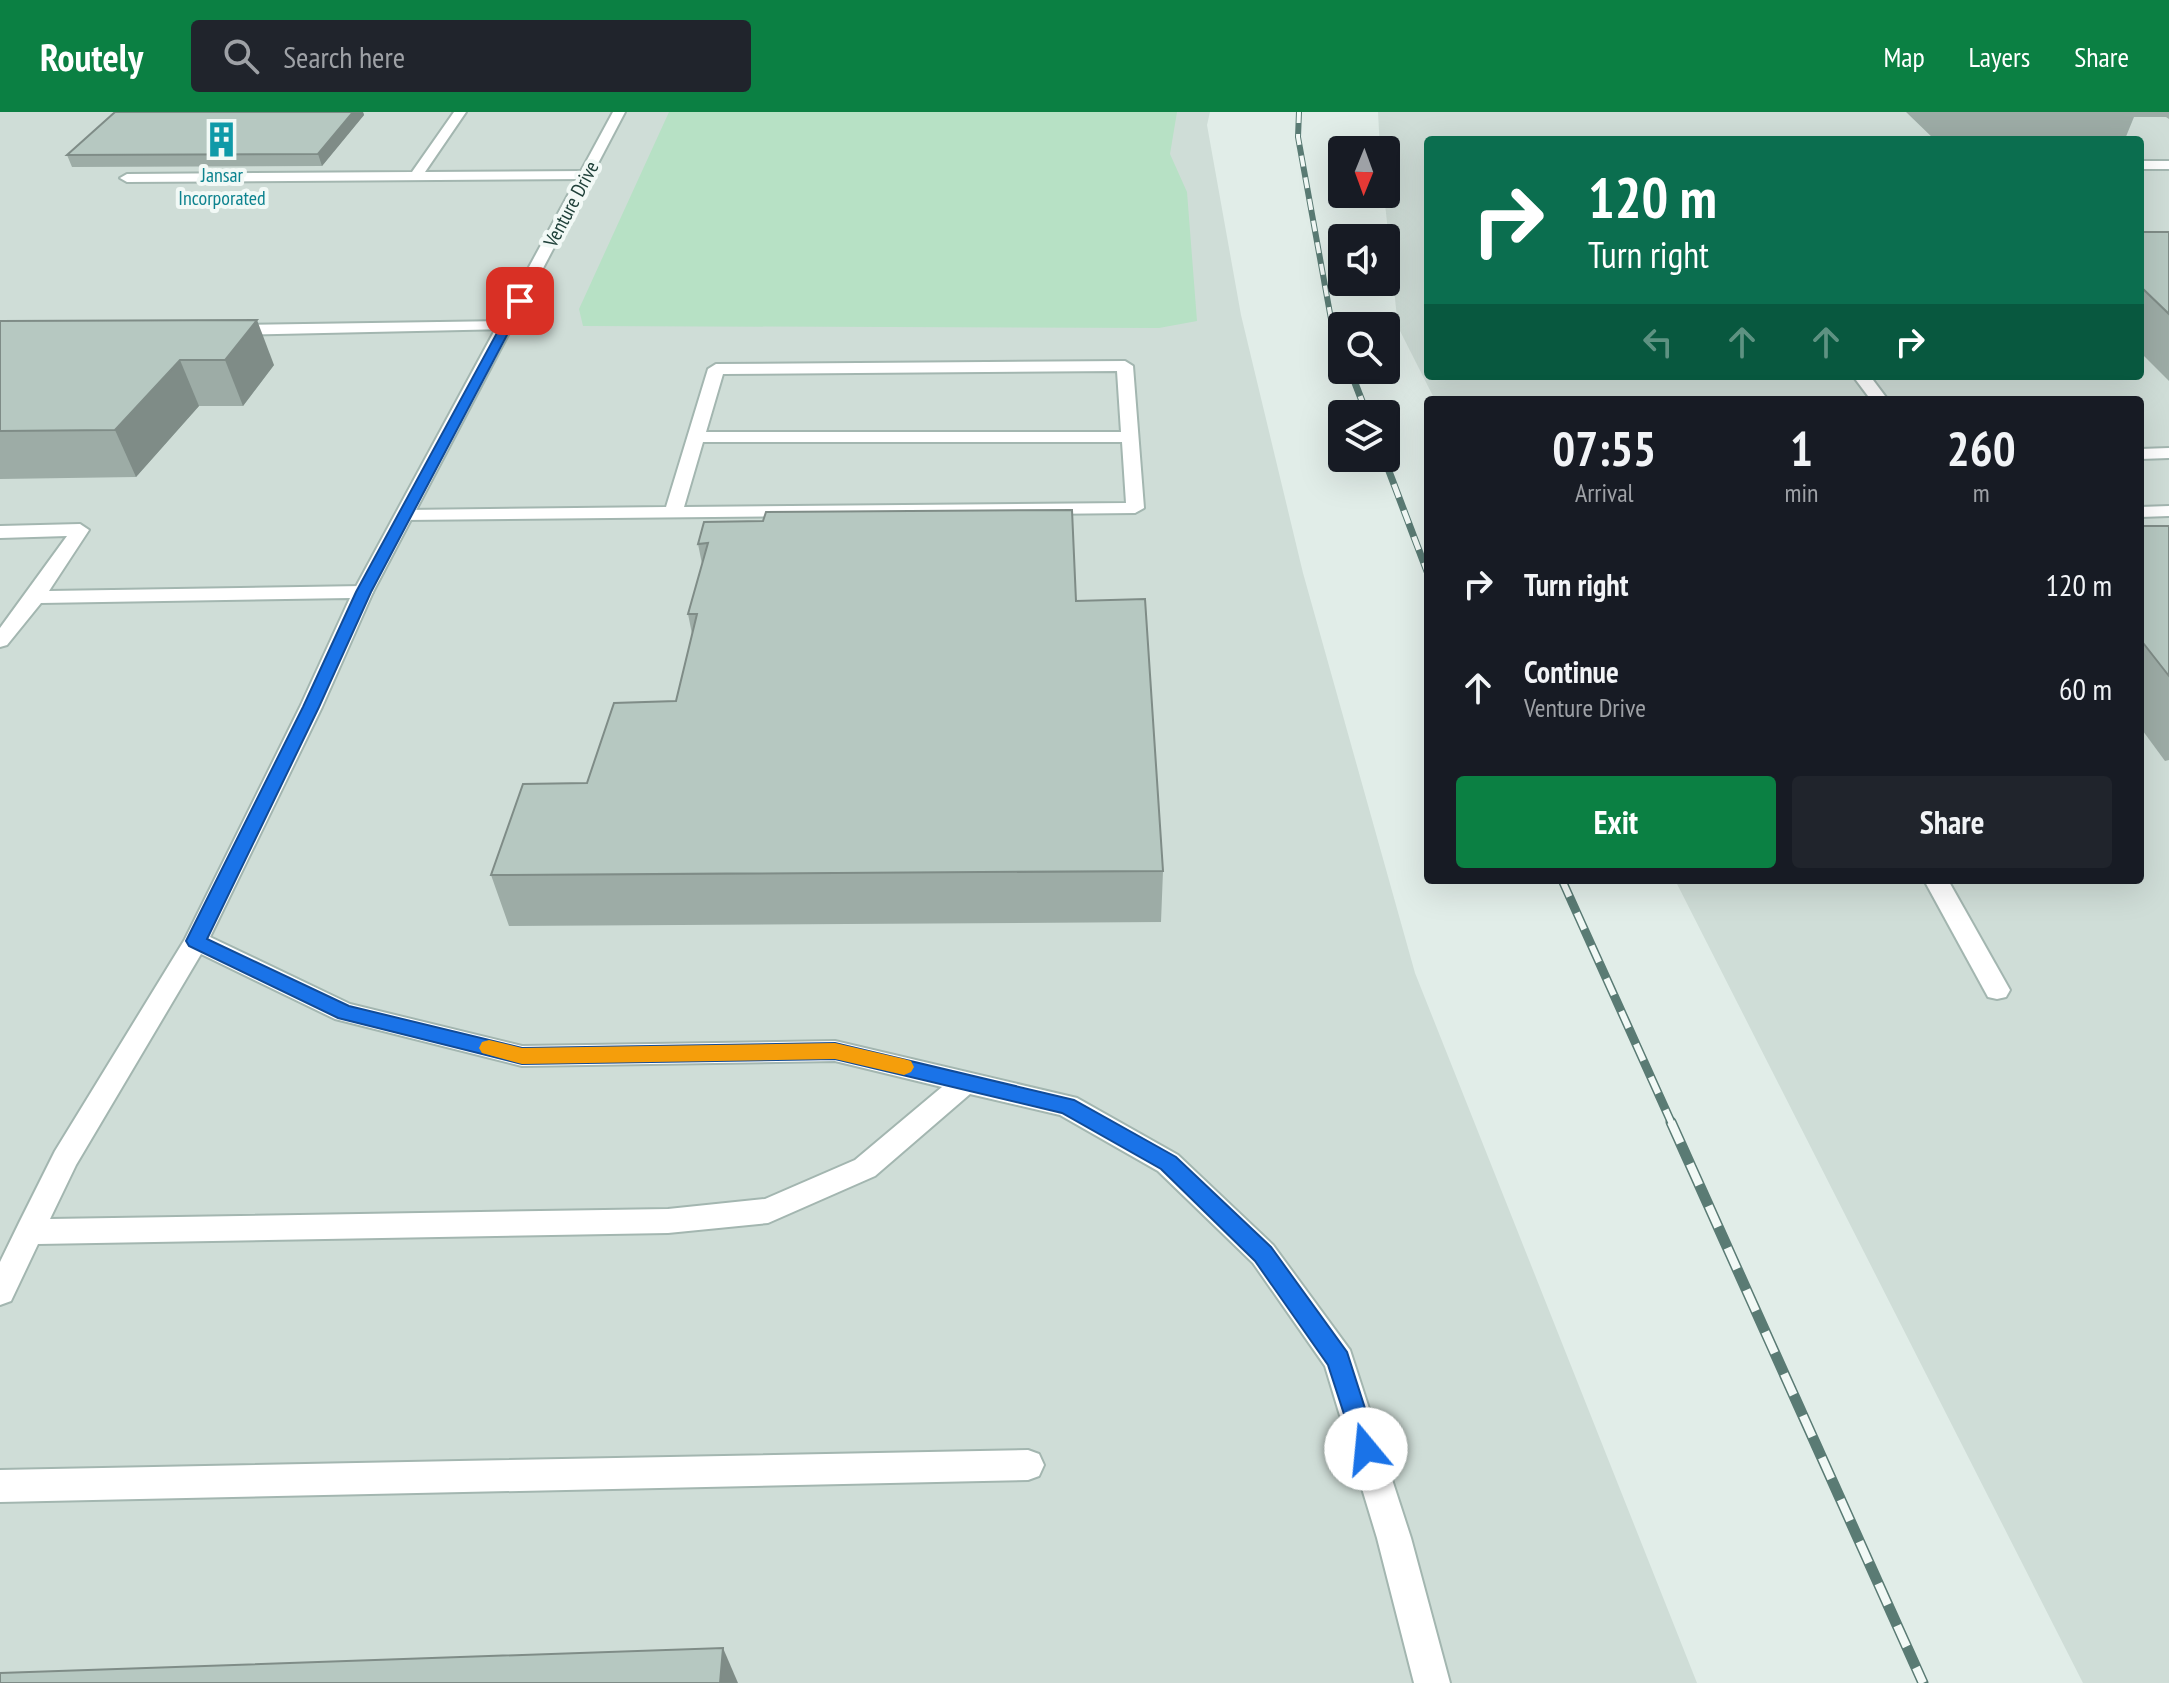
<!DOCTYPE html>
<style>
:root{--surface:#171b24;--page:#20242c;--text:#f1f3f6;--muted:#9ea1a6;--accent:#0b8043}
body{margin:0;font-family:"PT Sans Narrow",sans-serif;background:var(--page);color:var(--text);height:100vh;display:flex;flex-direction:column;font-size:30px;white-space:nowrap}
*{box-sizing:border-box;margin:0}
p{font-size:26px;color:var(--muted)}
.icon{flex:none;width:44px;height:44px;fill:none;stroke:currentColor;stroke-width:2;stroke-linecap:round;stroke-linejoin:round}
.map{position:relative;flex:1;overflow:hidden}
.drawer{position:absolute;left:1424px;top:284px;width:720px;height:488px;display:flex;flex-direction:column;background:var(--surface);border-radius:8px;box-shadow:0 8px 32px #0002}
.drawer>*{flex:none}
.guide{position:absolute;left:1424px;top:24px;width:720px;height:244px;border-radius:8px;box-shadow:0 8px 32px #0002;background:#0b6e4f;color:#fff;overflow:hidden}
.needle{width:52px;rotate:181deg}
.controls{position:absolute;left:1328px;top:24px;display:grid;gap:16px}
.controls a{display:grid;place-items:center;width:72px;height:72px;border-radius:8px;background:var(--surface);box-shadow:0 8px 32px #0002;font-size:40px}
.pin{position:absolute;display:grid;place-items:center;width:68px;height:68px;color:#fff;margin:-34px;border-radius:16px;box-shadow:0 4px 12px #0006}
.me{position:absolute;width:88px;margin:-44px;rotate:343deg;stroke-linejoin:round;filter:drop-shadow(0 0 6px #0008)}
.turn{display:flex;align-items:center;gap:28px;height:168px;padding:0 32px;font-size:36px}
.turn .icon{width:104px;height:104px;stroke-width:2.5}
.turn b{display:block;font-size:56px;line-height:68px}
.lanes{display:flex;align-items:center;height:76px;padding:0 32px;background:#0003;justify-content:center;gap:40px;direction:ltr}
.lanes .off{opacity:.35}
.eta{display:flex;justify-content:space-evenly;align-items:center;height:136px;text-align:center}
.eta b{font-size:48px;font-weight:700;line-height:56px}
.action{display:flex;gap:16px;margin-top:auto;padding:16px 32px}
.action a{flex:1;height:92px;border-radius:8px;background:var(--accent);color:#fff;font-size:32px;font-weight:700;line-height:92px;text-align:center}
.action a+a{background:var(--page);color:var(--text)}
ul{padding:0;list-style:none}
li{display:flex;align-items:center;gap:24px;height:104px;padding:0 32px}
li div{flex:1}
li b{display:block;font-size:30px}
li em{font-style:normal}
header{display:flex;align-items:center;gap:48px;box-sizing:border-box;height:112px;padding:0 40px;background:var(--accent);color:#fff}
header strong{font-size:38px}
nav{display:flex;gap:44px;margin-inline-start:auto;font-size:28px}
.search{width:560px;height:72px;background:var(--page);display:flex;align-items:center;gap:20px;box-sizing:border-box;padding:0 28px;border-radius:8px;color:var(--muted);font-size:30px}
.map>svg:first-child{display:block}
</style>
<header>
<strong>Routely</strong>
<div class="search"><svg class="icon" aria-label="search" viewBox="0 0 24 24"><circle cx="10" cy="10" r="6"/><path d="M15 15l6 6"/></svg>Search here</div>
<nav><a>Map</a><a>Layers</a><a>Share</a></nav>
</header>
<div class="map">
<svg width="2169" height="1571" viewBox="0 0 2169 1571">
<rect width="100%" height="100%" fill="#e1ede8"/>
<g fill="#cfddd7" fill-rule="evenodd">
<polygon points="0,0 1210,0 1207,13 1241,203 1303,461 1415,861 1697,1571 0,1571"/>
<path d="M1378 0H2169V1571H2083L1675 768H2140V288H1435L1398 215 1384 82 1386 38H1380ZM1428 28H2140V264H1428Z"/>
</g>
<polygon fill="#b7e1c5" points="669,0 1177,0 1170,42 1187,80 1197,209 1159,216 583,214 579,197"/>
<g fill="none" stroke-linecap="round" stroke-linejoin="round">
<defs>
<g id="service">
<polygon points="454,0 466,0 425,60 586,59 593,63 586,67 127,70 120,66 127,62 412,60"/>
<rect x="2140" y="49" width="29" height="8"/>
<polygon points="506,209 511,211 511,217 229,223 221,218 229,213"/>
<path d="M1125 249 1133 254 1144 396 1135 401 405 408 396 403 405 398 666 395 708 257 716 252ZM1117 259 1121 320H706L723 262ZM703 330H1122L1126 391 684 395Z"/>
<polygon points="1853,264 1870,264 1888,288 1871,288"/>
<polygon points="2169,336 2169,346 2140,347 2140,337"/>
<polygon points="2169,394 2169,404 2140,405 2140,395"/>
<path d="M80 412 89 418 49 479 363 474 373 480 322 595 210 825 350 892 522 934 835 929 1077 986 1178 1043 1273 1133 1350 1238 1411 1426 1450 1571H1414L1377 1426 1325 1254 1253 1151 1158 1059 1060 1003 970 982 875 1064 768 1111 668 1121 38 1132 11 1189 0 1193V1150L19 1111 55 1039 185 827 300 595 350 486 41 491 7 533 0 535V516L67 424 0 426V414ZM201 842 335 907 522 954 835 949 942 975 855 1048 765 1087 668 1097 50 1107 76 1053Z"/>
<polygon points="1924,768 1948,768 2010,878 2006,885 1997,887 1988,885"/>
<polygon points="1028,1338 1039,1342 1044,1353 1039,1364 1028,1368 0,1390 0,1358"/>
</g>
<polygon id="minor" points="613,0 625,0 373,480 370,484 356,484 353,480"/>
</defs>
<use href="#service" stroke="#a3b6b0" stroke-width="4"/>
<use href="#minor" stroke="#a3b6b0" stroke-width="4"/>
<use href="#service" fill="#fff" fill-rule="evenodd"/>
<use href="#minor" fill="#fff" fill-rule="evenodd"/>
<defs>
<polyline id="rail-far3" points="1299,0 1298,25 1331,207 1342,236"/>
<g id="rail-far2">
<polyline points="1350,258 1367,302"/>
<polyline points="1384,346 1428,462"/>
</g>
<polyline id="rail-far1" points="1562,768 1672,1012"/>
<polyline id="rail" points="1671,1010 1923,1571"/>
</defs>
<use href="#rail-far3" stroke="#5a7b74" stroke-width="6"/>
<use href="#rail-far2" stroke="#5a7b74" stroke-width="7"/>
<use href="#rail-far1" stroke="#5a7b74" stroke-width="9"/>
<use href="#rail" stroke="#5a7b74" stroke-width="11"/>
<use href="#rail-far3" stroke="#f2f9f6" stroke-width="4" stroke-dasharray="11" stroke-linecap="butt"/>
<use href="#rail-far2" stroke="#f2f9f6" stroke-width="5" stroke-dasharray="14" stroke-linecap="butt"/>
<use href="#rail-far1" stroke="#f2f9f6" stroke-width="6" stroke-dasharray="18" stroke-linecap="butt"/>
<use href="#rail" stroke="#f2f9f6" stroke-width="8" stroke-dasharray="23" stroke-linecap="butt"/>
</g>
<g fill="#9daca6">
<polygon points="115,0 363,0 364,3 322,54 72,55 67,43"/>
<polygon points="1906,0 2169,0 2169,7 2166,5 2134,5 2125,27 1935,28"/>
<polygon points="2140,120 2169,120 2169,269 2140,240"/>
<polygon points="0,209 274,253 243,294 199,294 136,365 0,367"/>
<polygon points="704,410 1076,489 1163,759 1161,810 509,814 491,763 587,671 676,589 692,522 688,502 702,452 698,432"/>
<polygon points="2140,414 2169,414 2169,648 2165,649 2140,615"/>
</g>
<g fill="#7f8c87">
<polygon points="353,0 363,0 364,3 322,54 318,42"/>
<polygon points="257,208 274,253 243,294 225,248"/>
<polygon points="180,248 199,294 136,365 115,318"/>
<polygon points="723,1536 738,1571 720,1571"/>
</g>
<g fill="#b6c8c1" stroke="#7f8c87" stroke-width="2">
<polygon points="115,0 353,0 318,42 67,43"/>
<polygon points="2140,120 2169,120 2169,202 2140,174"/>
<polygon points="257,208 225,248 180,248 115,318 0,319 0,209"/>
<polygon points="1072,398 1076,489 1145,487 1163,759 491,763 523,672 587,671 614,591 676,589 697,502 688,502 708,431 698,432 704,410 763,409 766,400"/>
<polygon points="2140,414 2169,414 2169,564 2140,527"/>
<polygon points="723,1536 720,1571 0,1571 0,1561"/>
</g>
<polygon fill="#1a73e8" stroke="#114b97" stroke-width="2" points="516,186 525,189 371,480 319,595 207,827 349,894 522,936 835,931 1074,988 1176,1045 1271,1135 1347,1240 1378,1337 1375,1345 1366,1348 1358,1345 1328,1253 1255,1149 1161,1057 1062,1001 835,947 522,952 338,906 189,834 186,829 303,595 356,480"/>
<polygon fill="#f59e0b" points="489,928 522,936 835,931 904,947 911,949 914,955 911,960 904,963 835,947 522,952 482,941 479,936 482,930"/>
<defs>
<symbol id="building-bare" viewBox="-9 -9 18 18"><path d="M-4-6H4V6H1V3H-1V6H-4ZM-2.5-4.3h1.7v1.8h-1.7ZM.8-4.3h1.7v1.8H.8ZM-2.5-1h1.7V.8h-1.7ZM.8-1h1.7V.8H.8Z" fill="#0f9aa8" stroke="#f2f9f6" stroke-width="2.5" paint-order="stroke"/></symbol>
</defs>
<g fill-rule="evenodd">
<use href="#building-bare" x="196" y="2" width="51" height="51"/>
</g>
<g text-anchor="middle" stroke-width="8" stroke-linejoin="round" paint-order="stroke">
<g font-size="20" fill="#0d838f" stroke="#f2f9f6">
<text x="222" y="70">Jansar<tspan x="222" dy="23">Incorporated</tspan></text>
</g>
<g font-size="20" fill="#1f4039" stroke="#f2f9f6">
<text transform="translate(571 92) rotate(-62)" y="7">Venture Drive</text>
</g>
</g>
</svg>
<div class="controls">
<a><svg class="needle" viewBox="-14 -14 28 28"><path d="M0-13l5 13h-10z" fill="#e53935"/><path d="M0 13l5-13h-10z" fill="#9ea1a6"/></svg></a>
<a><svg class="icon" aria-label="sound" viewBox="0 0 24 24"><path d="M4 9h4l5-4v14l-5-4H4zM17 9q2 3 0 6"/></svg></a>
<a><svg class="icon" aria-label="search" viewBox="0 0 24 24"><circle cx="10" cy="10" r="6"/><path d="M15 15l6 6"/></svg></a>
<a><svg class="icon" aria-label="layers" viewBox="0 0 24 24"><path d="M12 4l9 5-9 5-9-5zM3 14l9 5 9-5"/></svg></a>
</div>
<div class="pin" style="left:520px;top:189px;background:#d93025"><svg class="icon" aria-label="arrive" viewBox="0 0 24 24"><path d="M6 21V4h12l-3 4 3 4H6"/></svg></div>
<svg class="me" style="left:1366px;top:1337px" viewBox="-20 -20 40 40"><circle r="19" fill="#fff"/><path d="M0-13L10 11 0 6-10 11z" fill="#1a73e8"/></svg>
<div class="guide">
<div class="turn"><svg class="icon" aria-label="right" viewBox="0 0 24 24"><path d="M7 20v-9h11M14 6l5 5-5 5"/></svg><div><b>120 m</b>Turn right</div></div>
<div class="lanes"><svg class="icon off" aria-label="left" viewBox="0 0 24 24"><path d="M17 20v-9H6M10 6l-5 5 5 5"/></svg><svg class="icon off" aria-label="ahead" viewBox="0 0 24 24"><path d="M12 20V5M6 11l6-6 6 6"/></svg><svg class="icon off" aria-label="ahead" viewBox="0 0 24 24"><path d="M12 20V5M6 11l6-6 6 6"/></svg><svg class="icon" aria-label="right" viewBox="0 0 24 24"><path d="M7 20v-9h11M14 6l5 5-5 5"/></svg></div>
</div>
<section class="drawer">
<div class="eta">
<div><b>07:55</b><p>Arrival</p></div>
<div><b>1</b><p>min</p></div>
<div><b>260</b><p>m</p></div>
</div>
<ul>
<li><svg class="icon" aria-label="right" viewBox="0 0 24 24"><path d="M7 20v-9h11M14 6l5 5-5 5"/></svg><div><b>Turn right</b></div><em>120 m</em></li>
<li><svg class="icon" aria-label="ahead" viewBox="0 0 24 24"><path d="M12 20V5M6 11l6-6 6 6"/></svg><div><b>Continue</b><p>Venture Drive</p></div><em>60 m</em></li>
</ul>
<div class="action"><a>Exit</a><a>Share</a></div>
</section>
</div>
